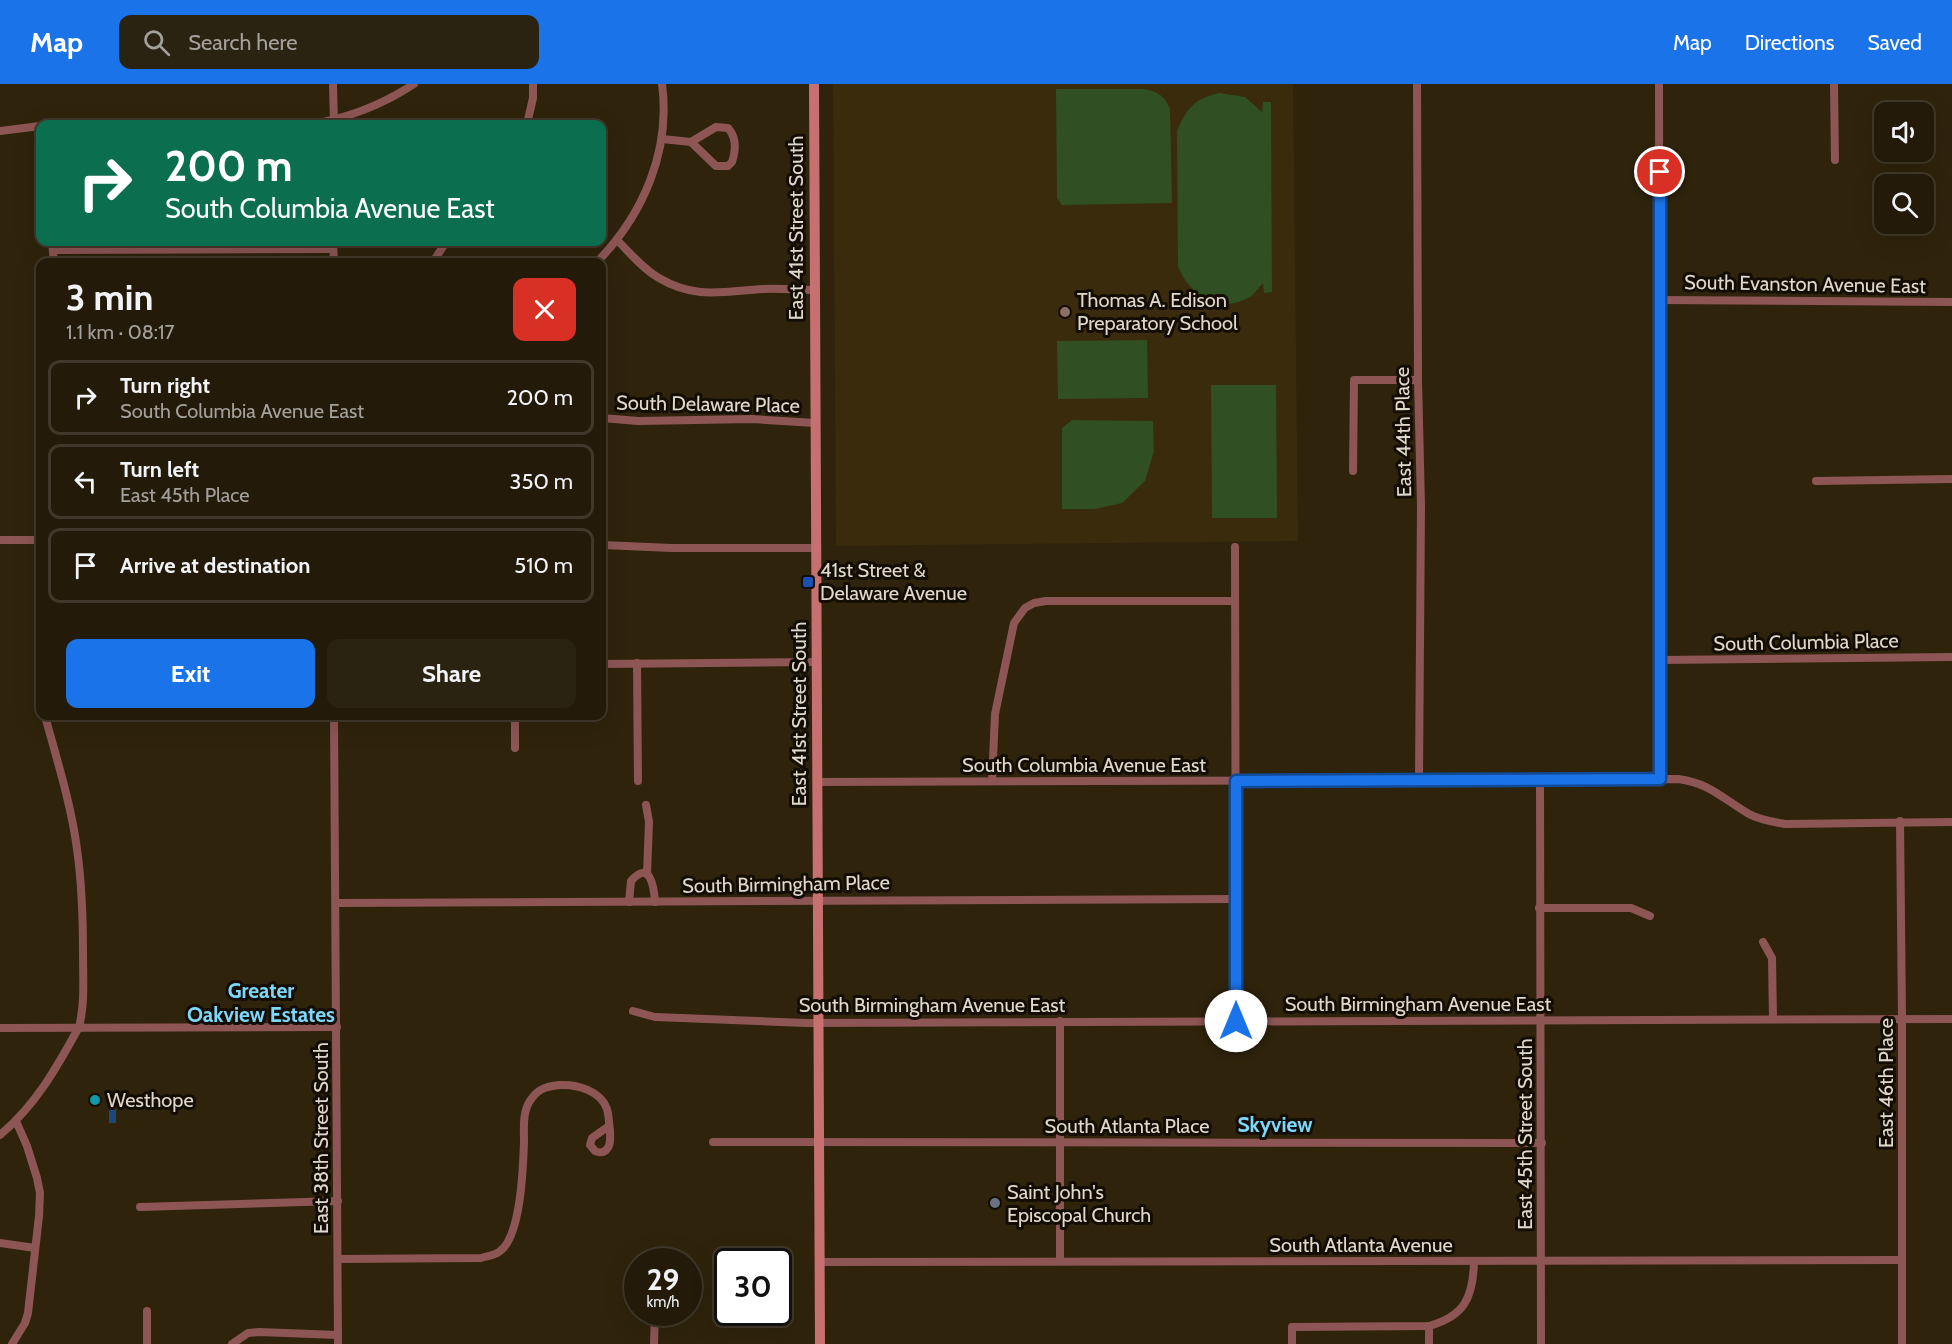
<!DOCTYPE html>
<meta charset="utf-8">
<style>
:root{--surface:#231a09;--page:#2b2312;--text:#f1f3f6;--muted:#a3a19c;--line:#40382a;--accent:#1a73e8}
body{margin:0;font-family:Cabin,sans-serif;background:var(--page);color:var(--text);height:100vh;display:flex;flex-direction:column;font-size:22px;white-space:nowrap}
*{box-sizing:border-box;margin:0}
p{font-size:20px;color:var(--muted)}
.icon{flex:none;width:33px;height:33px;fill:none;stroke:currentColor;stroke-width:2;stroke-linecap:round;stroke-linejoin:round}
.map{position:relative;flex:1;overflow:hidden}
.panel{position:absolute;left:36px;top:174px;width:570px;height:462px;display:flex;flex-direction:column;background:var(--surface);border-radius:12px;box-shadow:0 6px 24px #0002,0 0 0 2px var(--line)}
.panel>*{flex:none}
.guide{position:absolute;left:36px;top:36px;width:570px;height:126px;border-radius:12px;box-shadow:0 6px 24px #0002,0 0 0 2px var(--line);background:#0b6e4f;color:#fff;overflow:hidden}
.fabs{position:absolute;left:1874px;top:18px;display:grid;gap:12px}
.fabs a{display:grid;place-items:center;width:60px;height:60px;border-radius:12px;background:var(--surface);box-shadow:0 6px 24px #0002,0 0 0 2px var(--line);font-size:30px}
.speed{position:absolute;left:624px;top:1164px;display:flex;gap:12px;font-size:30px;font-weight:700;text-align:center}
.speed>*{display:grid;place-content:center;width:78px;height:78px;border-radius:50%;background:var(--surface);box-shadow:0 6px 24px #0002,0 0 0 2px var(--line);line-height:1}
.speed small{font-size:15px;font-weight:400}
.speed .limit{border:3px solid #111;border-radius:9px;background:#fff;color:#111}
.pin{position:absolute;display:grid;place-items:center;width:51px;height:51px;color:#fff;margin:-26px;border:3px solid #fff;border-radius:50%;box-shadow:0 2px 6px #0007}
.me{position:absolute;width:66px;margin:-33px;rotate:0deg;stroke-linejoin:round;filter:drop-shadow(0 0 4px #0008)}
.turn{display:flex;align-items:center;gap:21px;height:126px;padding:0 30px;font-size:27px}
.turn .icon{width:78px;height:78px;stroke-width:2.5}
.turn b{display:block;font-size:42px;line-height:51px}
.round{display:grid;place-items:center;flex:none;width:63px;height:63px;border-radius:12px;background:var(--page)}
.summary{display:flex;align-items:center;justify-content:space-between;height:102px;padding:0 30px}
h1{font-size:36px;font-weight:700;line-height:45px}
.action{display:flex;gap:12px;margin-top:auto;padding:12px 30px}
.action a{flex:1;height:69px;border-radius:12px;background:var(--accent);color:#fff;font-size:24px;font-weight:700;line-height:69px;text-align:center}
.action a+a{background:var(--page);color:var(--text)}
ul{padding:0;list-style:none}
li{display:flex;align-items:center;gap:18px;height:75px;margin:0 12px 9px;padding:0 18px;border:3px solid var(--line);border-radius:12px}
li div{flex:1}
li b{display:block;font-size:22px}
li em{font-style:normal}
header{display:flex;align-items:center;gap:36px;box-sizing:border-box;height:84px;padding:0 30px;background:var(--accent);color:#fff}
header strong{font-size:28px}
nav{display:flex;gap:33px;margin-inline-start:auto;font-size:21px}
.search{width:420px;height:54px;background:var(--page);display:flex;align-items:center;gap:15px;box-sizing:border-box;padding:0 21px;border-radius:12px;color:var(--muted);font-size:22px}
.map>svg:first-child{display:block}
</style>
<header>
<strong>Map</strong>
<div class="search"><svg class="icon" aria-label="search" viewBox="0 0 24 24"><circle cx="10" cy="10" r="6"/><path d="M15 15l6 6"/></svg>Search here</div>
<nav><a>Map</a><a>Directions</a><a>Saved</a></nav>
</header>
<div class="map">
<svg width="1952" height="1260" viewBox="0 0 1952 1260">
<rect width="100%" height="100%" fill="#2f230c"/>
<polygon fill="#3a2b0c" points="833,0 1293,0 1298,457 836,462"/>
<g fill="#304f22">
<path d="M1056 5H1144C1159 8 1164 12 1170 25L1172 119 1062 121 1057 114Z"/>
<path d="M1219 9 1245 13 1262 28 1263 18H1271L1272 208 1264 209 1263 199C1259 203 1255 209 1250 213 1219 231 1189 211 1178 182L1177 47C1187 24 1194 15 1219 9Z"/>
<polygon points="1147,256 1148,314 1058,315 1057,257"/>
<polygon points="1211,301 1276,301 1277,434 1212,434"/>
<polygon points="1072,336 1153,337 1154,367 1145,397 1122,419 1095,425 1062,425 1062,344"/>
</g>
<polygon fill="#1a477c" points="109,1019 116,1021 116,1039 109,1039"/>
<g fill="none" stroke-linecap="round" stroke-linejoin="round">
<g stroke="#8d5655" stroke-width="8">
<polyline points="333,0 334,39"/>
<polyline points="1417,0 1418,296 1421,421 1419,696"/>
<polyline points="1659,0 1660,695"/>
<polyline points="1834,0 1835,76"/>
<path d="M312 40C349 34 382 21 414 0"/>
<polyline points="527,40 533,14 533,0"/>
<polyline points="0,47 40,42"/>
<path d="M662 55 691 58 716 43 728 44C737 54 736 66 732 78L728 82H716L691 58"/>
<path d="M617 156C630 169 643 185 659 194 696 216 724 207 763 205 780 204 798 206 815 206"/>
<polyline points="52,158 54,178"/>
<polyline points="333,158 334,178"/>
<polyline points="53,166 333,165"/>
<polyline points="433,178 446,158"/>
<path d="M597 178C643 131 671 67 662 0"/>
<polyline points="1658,216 1952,218"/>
<polyline points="602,334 638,337 752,335 815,339"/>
<polyline points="1353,387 1354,296 1418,296"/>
<polyline points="1816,397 1952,395"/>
<polyline points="0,456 40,456"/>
<polyline points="602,461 672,464 815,464"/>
<polyline points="1235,463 1236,937"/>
<polyline points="40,548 38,593 40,609"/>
<polyline points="1660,576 1952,573"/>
<polyline points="637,579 638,697"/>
<polyline points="602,580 817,578"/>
<polyline points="334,632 338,1260"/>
<polyline points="515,664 515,632"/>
<polyline points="1540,695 1541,1260"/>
<polyline points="992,697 995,630 1014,539 1025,524 1034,519 1046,517 1234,517"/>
<path d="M817 698 1678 695C1710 699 1723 715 1749 730 1760 736 1773 738 1785 740L1952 738"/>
<polyline points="646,721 649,738 647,790"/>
<polyline points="1900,737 1902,934 1902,1260"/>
<path d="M629 818 631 797C650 775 654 803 655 818"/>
<polyline points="337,819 1235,815"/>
<polyline points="1539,824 1631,824 1650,832"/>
<polyline points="1763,858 1772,874 1773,935"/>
<polyline points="633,927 655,933 805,939 1952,935"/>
<polyline points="1060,937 1060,1177"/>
<polyline points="0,944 337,943"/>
<path d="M0 1051C36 1021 57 983 79 943 85 920 83 894 83 870 83 835 82 800 77 765 71 720 57 676 45 632"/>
<polyline points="713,1058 1542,1059"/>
<polyline points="140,1123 338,1117"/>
<polyline points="0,1159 35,1164"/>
<path d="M339 1175 481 1174C487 1172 493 1172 499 1168 521 1154 523 1084 524 1058 524 1044 522 1026 532 1014 539 1004 549 1002 560 1001 577 1000 601 1007 607 1025 609 1032 609 1040 610 1047 610 1053 611 1061 607 1065 604 1069 599 1069 595 1067L590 1061 592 1054 609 1042"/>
<polyline points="819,1178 1902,1176"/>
<polyline points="147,1227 147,1260"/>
<polyline points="1429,1242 1429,1260"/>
<polyline points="12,1260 25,1239 28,1229 39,1132 40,1109 37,1094 27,1062 16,1037"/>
<polyline points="232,1260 248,1249 259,1248 338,1251"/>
<polyline points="654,1260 655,1228"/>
<path d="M1292 1260V1243L1429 1242C1465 1232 1473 1213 1474 1178"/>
</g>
<polyline stroke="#c77070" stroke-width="10" points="814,0 820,1260"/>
</g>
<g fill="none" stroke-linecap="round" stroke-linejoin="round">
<defs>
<polyline id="route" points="1236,937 1236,697 1660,695 1660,88"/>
</defs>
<use href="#route" stroke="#114b97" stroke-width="15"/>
<use href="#route" stroke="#1a73e8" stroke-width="10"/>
</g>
<circle fill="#8d6e63" stroke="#130d05" stroke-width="2" cx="1065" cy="228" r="6"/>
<rect fill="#1a4fb4" stroke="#130d05" stroke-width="2" x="802" y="492" width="12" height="12" rx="3"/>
<circle fill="#0f9aa8" stroke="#130d05" stroke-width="2" cx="95" cy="1016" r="6"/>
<circle fill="#6b7280" stroke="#130d05" stroke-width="2" cx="995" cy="1119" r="6"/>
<g text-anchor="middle" stroke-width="6" stroke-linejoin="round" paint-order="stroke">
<g font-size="20" fill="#e0d8cb" stroke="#130d05">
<text transform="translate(796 144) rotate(-90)" y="7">East 41st Street South</text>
<text transform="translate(1805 200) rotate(1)" y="7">South Evanston Avenue East</text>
<text transform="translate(708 320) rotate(1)" y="7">South Delaware Place</text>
<text transform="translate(1403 348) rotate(-91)" y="7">East 44th Place</text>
<text transform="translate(1806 558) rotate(-1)" y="7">South Columbia Place</text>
<text transform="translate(799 630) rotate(-90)" y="7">East 41st Street South</text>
<text x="1084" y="688">South Columbia Avenue East</text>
<text transform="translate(786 800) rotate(-1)" y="7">South Birmingham Place</text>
<text x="1418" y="927">South Birmingham Avenue East</text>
<text x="932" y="928">South Birmingham Avenue East</text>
<text transform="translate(1886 999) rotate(-90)" y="7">East 46th Place</text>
<text x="1127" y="1049">South Atlanta Place</text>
<text transform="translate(1525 1050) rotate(-90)" y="7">East 45th Street South</text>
<text transform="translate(321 1054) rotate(-90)" y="7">East 38th Street South</text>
<text x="1361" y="1168">South Atlanta Avenue</text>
</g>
<g font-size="20" fill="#e0d8cb" stroke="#130d05" text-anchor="start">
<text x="1077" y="223">Thomas A. Edison<tspan x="1077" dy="23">Preparatory School</tspan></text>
<text x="820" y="493">41st Street &amp;<tspan x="820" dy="23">Delaware Avenue</tspan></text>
<text x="107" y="1023">Westhope</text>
<text x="1007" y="1115">Saint John's<tspan x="1007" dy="23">Episcopal Church</tspan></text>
</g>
<g font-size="21" font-weight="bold" fill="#7cd8fb" stroke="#130d05">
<text x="261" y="914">Greater<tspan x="261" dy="24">Oakview Estates</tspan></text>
<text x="1275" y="1048">Skyview</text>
</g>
</g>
</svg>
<div class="fabs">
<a><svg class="icon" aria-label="sound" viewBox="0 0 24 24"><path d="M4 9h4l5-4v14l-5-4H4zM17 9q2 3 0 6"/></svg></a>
<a><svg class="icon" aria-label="search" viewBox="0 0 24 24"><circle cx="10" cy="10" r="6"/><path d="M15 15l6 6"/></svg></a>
</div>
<div class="speed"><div>29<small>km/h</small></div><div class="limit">30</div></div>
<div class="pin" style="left:1660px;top:88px;background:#d93025"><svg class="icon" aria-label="arrive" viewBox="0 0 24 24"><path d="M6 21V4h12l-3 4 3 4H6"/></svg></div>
<svg class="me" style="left:1236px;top:937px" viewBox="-20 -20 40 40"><circle r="19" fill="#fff"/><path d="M0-13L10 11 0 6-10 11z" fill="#1a73e8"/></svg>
<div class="guide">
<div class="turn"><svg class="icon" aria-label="right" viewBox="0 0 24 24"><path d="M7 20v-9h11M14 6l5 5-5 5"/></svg><div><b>200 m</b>South Columbia Avenue East</div></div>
</div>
<section class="panel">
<div class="summary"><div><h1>3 min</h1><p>1.1 km · 08:17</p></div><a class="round" style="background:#d93025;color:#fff"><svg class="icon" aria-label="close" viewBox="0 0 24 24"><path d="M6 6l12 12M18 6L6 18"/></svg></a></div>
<ul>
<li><svg class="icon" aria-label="right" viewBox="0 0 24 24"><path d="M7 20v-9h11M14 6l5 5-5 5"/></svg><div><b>Turn right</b><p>South Columbia Avenue East</p></div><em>200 m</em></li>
<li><svg class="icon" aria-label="left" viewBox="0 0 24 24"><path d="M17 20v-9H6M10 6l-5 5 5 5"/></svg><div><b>Turn left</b><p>East 45th Place</p></div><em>350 m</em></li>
<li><svg class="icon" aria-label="arrive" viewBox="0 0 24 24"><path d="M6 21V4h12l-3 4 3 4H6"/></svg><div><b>Arrive at destination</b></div><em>510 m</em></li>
</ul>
<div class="action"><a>Exit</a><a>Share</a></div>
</section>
</div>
